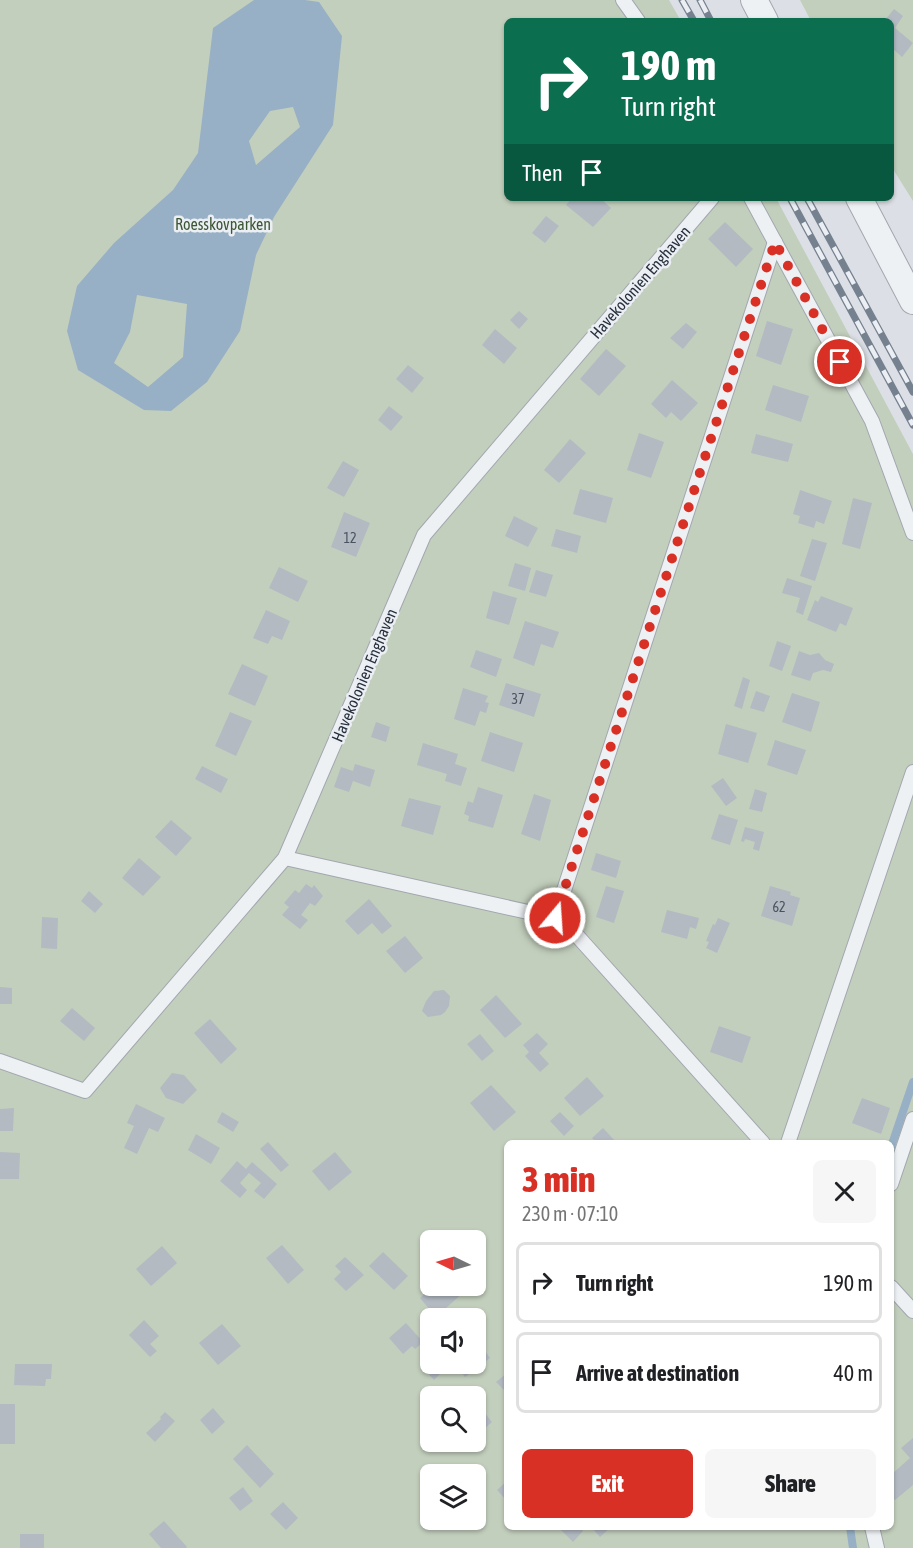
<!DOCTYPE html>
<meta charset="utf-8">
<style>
:root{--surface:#fff;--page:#f6f6f6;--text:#202124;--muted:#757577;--line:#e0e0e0;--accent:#d93025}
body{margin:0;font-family:"Asap Condensed",sans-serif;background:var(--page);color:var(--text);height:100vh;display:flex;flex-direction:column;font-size:22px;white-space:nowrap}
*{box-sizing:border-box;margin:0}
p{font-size:20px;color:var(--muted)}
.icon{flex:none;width:33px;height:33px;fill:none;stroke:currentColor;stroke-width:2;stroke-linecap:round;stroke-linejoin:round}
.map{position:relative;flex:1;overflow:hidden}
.sheet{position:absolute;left:504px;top:1140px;width:390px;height:390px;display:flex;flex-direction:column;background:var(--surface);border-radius:9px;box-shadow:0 2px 4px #0004}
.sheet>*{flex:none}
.guide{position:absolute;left:504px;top:18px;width:390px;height:183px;border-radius:9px;box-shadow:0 2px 4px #0004;background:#0b6e4f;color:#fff;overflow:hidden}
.needle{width:39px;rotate:275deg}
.tools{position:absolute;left:420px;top:1230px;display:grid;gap:12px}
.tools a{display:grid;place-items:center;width:66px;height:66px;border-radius:9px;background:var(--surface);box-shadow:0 2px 4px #0004;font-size:30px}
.pin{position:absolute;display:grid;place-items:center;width:51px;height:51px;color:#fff;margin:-26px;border:3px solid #fff;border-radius:50%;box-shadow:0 2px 6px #0007}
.me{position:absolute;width:66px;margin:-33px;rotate:18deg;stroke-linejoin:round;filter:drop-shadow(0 0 4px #0008)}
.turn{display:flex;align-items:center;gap:21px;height:126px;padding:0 18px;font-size:27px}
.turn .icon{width:78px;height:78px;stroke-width:2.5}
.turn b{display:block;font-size:42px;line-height:51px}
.then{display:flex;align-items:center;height:57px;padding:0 18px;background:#0003;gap:12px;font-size:22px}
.round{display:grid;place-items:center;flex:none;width:63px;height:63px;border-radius:9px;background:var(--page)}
.head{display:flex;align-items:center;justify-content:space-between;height:102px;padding:0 18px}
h1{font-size:36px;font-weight:800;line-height:45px;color:var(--accent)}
.action{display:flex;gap:12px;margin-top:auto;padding:12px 18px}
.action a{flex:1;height:69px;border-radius:9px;background:var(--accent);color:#fff;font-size:24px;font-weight:800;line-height:69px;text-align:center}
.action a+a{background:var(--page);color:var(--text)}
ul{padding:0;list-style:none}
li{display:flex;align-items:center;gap:18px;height:81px;margin:0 12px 9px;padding:0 6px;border:3px solid var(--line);border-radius:9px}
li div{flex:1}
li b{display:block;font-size:22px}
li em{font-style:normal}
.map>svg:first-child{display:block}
</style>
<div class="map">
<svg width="913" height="1548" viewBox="0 0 913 1548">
<rect width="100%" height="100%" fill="#dce0e6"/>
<g fill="#c3cfbd" fill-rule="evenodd">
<path d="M0 0H669L681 21H507V198H776L913 454V1548H0ZM507 1143H891V1527H507ZM430 1240H476V1286H430ZM430 1318H476V1364H430ZM430 1396H476V1442H430ZM430 1474H476V1520H430Z"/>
<polygon points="800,0 913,0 913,201 891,166 891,21 811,21"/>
</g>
<path fill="#97b0c5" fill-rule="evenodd" d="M254 0H305L319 2 342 36 333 125 274 217 256 255 240 331 207 382 171 411 144 410 78 370 67 331 77 286 114 243 173 190 198 153 213 28ZM293 107 300 127 256 165 249 141 270 111ZM137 295 187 304 183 357 148 387 114 363 130 332Z"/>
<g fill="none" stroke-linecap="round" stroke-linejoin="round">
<g stroke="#97b0c5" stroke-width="8">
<polyline points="891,1147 913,1082"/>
<polyline points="850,1527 853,1548"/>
</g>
</g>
<g fill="#b3bac2">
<polygon points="894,9 903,16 895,28 913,43 902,57 891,47 891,21 881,21 883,18 885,20"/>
<polygon points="572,198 600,198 611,208 593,227 566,205"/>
<polygon points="546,216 559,226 545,243 532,233"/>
<polygon points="725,222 753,249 736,267 708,239"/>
<polygon points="519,311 528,319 519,329 510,320"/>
<polygon points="767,321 793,329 781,365 756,356"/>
<polygon points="686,323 697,332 683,349 670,338"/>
<polygon points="495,329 517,348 504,364 482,345"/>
<polygon points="606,349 626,366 599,396 580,379"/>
<polygon points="408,365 424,378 412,393 396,379"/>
<polygon points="672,380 698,403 681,421 671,412 666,418 651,404"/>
<polygon points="773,385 809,396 801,422 765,410"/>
<polygon points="389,406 403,417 391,431 378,420"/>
<polygon points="639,433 664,442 651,478 627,470"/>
<polygon points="756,434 793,444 788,462 751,453"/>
<polygon points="570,439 586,453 559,483 544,470"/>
<polygon points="343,461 359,470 344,497 327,488"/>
<polygon points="580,489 613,498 606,523 573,514"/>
<polygon points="800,490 832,501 824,524 816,521 814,528 798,523 800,516 793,514"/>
<polygon points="853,498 872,503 860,549 842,544"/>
<polygon points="344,512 370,523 356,557 331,547"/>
<polygon points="514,516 538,528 528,547 505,536"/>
<polygon points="556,529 581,536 577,553 551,546"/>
<polygon points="812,539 827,543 815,581 800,576"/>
<polygon points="515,563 531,568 525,591 508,586"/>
<polygon points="279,567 308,581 298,602 269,588"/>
<polygon points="536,570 553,575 546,597 529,592"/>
<polygon points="787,578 812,586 803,615 796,612 800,598 782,593"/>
<polygon points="493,591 517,598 509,625 486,618"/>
<polygon points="821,596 853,608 846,626 840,623 836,632 807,620 815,600 818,602"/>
<polygon points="266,610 290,621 282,640 272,636 268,644 253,638"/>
<polygon points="525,621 559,632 553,648 541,644 534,666 513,658"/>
<polygon points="777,641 791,646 782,671 769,666"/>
<polygon points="476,650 502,659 496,677 470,667"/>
<polygon points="799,651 810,655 819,653 825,660 834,664 831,672 823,670 813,673 810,681 791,675"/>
<polygon points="242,664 268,676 255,706 228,694"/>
<polygon points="743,677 750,680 742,709 734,706"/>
<polygon points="506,683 541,694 534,717 499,705"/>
<polygon points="463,688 488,696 485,702 489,703 486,713 480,711 475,726 454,719"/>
<polygon points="756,691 770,696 764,712 750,708"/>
<polygon points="792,693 820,702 811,732 782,722"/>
<polygon points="230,712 252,721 236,756 215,746"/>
<polygon points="376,722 390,727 386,742 371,737"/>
<polygon points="726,724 757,733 748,763 718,754"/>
<polygon points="490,732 523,743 514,772 481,761"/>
<polygon points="775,740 806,750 797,775 767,765"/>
<polygon points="423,743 458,754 455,764 467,768 461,786 445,781 447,774 417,765"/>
<polygon points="355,764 375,770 370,787 353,781 349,792 334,787 341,767 353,771"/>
<polygon points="202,766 228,779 221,793 195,779"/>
<polygon points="723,778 737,798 726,806 711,786"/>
<polygon points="478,787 503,795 493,828 468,821 469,816 464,814 468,801 473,803"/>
<polygon points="755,789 767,793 762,812 749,809"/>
<polygon points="534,794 551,800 540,841 521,834"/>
<polygon points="409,798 441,806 433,835 401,826"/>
<polygon points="719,814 738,820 730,845 711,839"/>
<polygon points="171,820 192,838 176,856 155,837"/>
<polygon points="745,827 764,832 759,851 753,849 755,842 745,839 744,842 741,841"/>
<polygon points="596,853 621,861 616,878 591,870"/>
<polygon points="139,858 161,877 143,896 122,878"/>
<polygon points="306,884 312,888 314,885 323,896 315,906 310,903 301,915 308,920 300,929 282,915 289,907 284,903 295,890 299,893"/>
<polygon points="606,886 624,891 614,923 596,917"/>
<polygon points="770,886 791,892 790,895 800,898 792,926 761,916"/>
<polygon points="89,891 103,904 95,913 81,901"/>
<polygon points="369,899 392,926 382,934 372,923 358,935 345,921"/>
<polygon points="667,910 699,918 696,929 690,927 687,939 661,932"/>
<polygon points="42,917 58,918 57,949 41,948"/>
<polygon points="718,918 730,923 717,953 706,948 709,942 706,941 713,924 715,925"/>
<polygon points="405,936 423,958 405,973 386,951"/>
<polygon points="0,987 12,988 12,1004 0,1004"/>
<polygon points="444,990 450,996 449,1006 445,1012 441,1015 428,1017 422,1011 426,1001 434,991"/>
<polygon points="496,995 522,1024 505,1038 480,1010"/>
<polygon points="72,1008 95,1028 84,1041 60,1021"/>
<polygon points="210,1019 237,1049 221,1064 194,1033"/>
<polygon points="719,1026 751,1037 742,1063 710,1052"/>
<polygon points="537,1033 548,1044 539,1053 549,1064 540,1072 525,1056 529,1052 523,1045"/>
<polygon points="480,1034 494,1051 482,1061 467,1044"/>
<polygon points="172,1073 184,1075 197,1090 183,1104 166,1098 160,1088"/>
<polygon points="587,1077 604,1096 580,1116 564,1098"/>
<polygon points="491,1085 516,1112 494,1131 470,1103"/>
<polygon points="862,1098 890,1108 881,1134 852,1123"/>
<polygon points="136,1104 165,1118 158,1132 149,1128 137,1154 124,1148 134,1126 127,1123"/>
<polygon points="14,1108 13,1131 0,1131 0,1109"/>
<polygon points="222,1112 239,1122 233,1132 217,1122"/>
<polygon points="560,1112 574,1126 564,1136 550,1121"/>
<polygon points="603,1128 617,1143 597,1143 592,1138"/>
<polygon points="196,1134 220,1148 211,1164 188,1150"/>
<polygon points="268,1142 289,1165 281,1172 260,1149"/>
<polygon points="0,1152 20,1153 19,1179 0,1179"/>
<polygon points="335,1152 352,1172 329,1191 312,1171"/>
<polygon points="237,1161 246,1169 252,1162 277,1184 264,1199 254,1191 261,1183 249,1173 240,1183 247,1190 240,1198 220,1181"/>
<polygon points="282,1245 304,1270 288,1284 266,1258"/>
<polygon points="162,1246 177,1263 151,1286 136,1269"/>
<polygon points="383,1252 408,1276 394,1290 369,1266"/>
<polygon points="345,1257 364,1275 346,1291 334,1279 341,1272 335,1266"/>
<polygon points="434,1286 460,1286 465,1291 436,1317 420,1298"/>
<polygon points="144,1320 159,1336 150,1344 157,1351 150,1357 129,1335"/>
<polygon points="406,1323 423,1342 415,1349 412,1346 403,1354 389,1338"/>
<polygon points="222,1324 241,1346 218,1365 199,1343"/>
<polygon points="476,1339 490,1358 465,1377 455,1364 476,1364"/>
<polygon points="430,1359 430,1364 438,1364 444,1370 434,1380 422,1367"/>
<polygon points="15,1364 52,1364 51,1379 46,1379 45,1386 14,1385"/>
<polygon points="507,1373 507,1389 505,1391 496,1382"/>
<rect x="0" y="1404" width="15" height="40"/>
<polygon points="480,1407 492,1422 476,1436 476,1410"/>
<polygon points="213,1408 225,1422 212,1434 200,1420"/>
<polygon points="165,1412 175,1421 155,1442 146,1433 161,1419 160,1417"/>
<polygon points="913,1438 913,1485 895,1500 891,1496 891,1475 910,1458 901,1448"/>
<polygon points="247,1445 274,1474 260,1488 233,1459"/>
<polygon points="507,1481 507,1501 497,1490"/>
<polygon points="243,1487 253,1501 240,1511 229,1498"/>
<polygon points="283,1502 298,1518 286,1530 270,1514"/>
<polygon points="164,1521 187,1547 186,1548 161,1548 149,1534"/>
<polygon points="558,1527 579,1527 583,1531 573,1542"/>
<polygon points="591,1527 611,1527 600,1537"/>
<rect x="20" y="1534" width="24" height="14"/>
</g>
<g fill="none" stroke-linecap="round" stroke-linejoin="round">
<defs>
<g id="lane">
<polyline points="623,0 638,21"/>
<polyline points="751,198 872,421 913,533"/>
<polyline points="285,858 555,918 572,930 763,1143"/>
<polyline points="555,918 775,242"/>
<polyline points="0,1061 85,1091 285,858 424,535 712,198"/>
<polyline points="788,1143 913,772"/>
<polyline points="891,1184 913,1119"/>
<polyline points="891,1287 913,1311"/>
<polyline points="872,1527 877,1548"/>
</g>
<g id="street">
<polyline points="754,0 765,21"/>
<polyline points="859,198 913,301"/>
</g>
</defs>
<use href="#lane" stroke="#a2a7af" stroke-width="16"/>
<use href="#street" stroke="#a2a7af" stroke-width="28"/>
<use href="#lane" stroke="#eef1f4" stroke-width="14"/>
<use href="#street" stroke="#eef1f4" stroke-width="26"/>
<defs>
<g id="rail">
<polyline points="682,0 694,21"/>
<polyline points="700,0 711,21"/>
<polyline points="790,198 913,425"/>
<polyline points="807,198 913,392"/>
</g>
</defs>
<use href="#rail" stroke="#76818f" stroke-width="7"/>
<use href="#rail" stroke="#ebeff4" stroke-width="4.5" stroke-dasharray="14" stroke-linecap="butt"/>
</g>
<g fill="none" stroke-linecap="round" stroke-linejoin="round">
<polyline stroke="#d93025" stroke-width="10" stroke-dasharray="0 18" points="555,918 775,242 840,362"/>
</g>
<g text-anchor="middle" stroke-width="5" stroke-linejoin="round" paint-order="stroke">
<g font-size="14" fill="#49525d">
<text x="350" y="543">12</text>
<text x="518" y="704">37</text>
<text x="779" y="912">62</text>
</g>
<g font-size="16" fill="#3c5634" stroke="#ebeff4">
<text x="223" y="230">Roesskovparken</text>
</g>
<g font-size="16" fill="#262f3b" stroke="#ebeff4">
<text transform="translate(640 282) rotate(-49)" y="6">Havekolonien Enghaven</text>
<text transform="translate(364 675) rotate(-67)" y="6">Havekolonien Enghaven</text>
</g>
</g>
</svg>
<div class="tools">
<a><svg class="needle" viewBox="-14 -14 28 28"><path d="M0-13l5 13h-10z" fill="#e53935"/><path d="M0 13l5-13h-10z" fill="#757577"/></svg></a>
<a><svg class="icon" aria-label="sound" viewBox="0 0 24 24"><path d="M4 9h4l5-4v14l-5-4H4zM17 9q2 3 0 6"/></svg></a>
<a><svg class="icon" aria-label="search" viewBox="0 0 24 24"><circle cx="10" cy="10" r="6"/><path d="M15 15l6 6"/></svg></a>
<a><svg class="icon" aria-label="layers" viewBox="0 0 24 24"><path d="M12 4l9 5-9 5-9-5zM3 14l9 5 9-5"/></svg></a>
</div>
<div class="pin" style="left:840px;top:362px;background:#d93025"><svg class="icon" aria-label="arrive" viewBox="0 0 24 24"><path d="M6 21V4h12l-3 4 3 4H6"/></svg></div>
<svg class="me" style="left:555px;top:918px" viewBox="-20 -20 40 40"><circle r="17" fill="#d93025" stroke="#fff" stroke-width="3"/><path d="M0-11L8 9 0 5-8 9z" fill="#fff"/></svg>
<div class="guide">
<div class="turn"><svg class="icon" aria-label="right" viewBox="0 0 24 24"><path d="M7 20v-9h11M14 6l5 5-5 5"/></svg><div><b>190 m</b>Turn right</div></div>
<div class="then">Then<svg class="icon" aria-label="arrive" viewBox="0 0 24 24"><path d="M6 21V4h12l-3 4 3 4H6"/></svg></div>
</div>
<section class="sheet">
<div class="head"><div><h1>3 min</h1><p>230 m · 07:10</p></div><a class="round"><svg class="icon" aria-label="close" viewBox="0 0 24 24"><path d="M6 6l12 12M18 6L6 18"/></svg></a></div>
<ul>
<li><svg class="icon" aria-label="right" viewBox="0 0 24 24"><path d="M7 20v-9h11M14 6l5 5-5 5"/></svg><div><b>Turn right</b></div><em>190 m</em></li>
<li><svg class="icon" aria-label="arrive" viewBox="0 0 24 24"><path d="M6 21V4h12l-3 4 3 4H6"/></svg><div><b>Arrive at destination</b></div><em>40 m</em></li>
</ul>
<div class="action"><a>Exit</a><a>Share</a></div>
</section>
</div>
